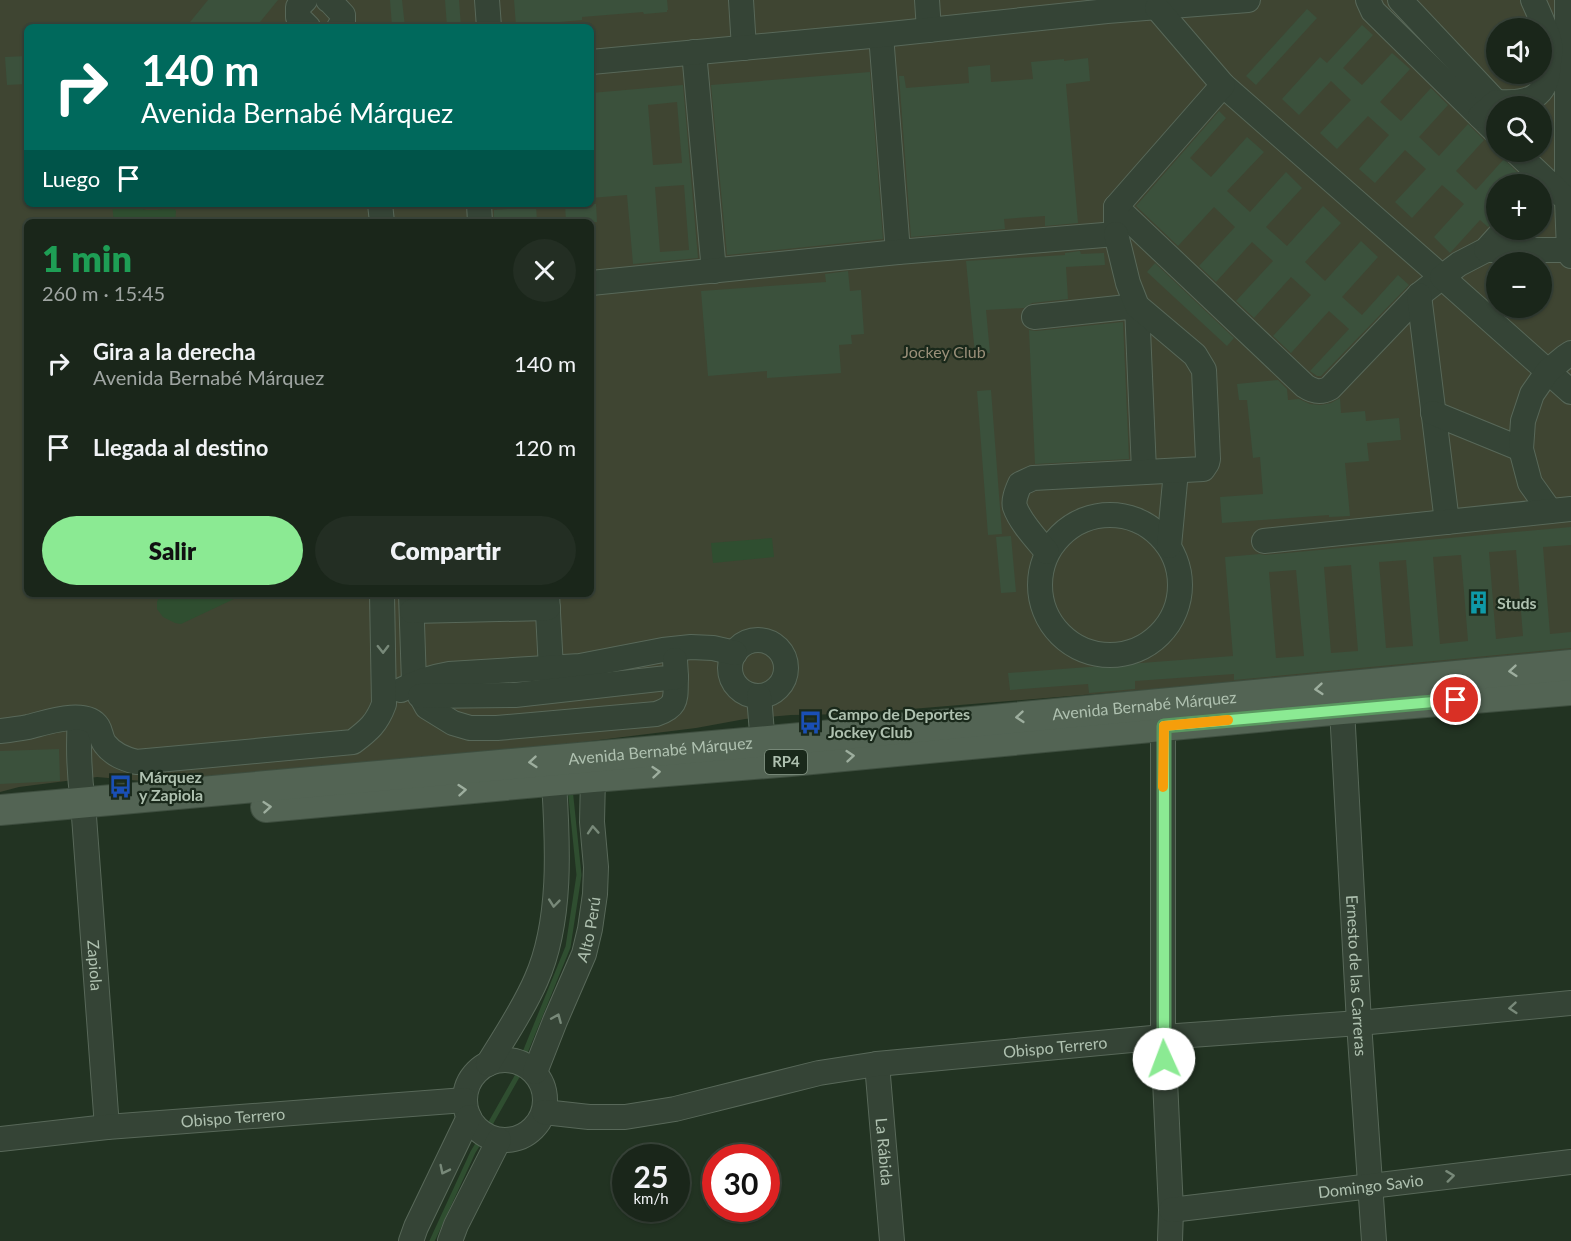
<!DOCTYPE html>
<html lang="es">
<meta charset="utf-8">
<style>
:root{--surface:#1a261a;--page:#232e23;--text:#f1f3f6;--muted:#9fa5a2;--line:#384339;--accent:#8bea93}
body{margin:0;font-family:Lato,sans-serif;background:var(--page);color:var(--text);height:100vh;display:flex;flex-direction:column;font-size:22px;white-space:nowrap}
*{box-sizing:border-box;margin:0}
p{font-size:20px;color:var(--muted)}
.icon{flex:none;width:33px;height:33px;fill:none;stroke:currentColor;stroke-width:2;stroke-linecap:round;stroke-linejoin:round}
.map{position:relative;flex:1;overflow:hidden}
.details{position:absolute;left:24px;top:219px;width:570px;height:378px;display:flex;flex-direction:column;background:var(--surface);border-radius:9px;box-shadow:0 2px 4px #0004,0 0 0 2px var(--line)}
.details>*{flex:none}
.guide{position:absolute;left:24px;top:24px;width:570px;height:183px;border-radius:9px;box-shadow:0 2px 4px #0004,0 0 0 2px var(--line);background:#00695c;color:#fff;overflow:hidden}
.buttons{position:absolute;left:1486px;top:18px;display:grid;gap:12px}
.buttons a{display:grid;place-items:center;width:66px;height:66px;border-radius:50%;background:var(--surface);box-shadow:0 2px 4px #0004,0 0 0 2px var(--line);font-size:30px}
.speed{position:absolute;left:612px;top:1144px;display:flex;gap:12px;font-size:30px;font-weight:700;text-align:center}
.speed>*{display:grid;place-content:center;width:78px;height:78px;border-radius:50%;background:var(--surface);box-shadow:0 2px 4px #0004,0 0 0 2px var(--line);line-height:1}
.speed small{font-size:15px;font-weight:400}
.speed .limit{border:9px solid #d22;background:#fff;color:#111}
.pin{position:absolute;display:grid;place-items:center;width:51px;height:51px;color:#fff;margin:-26px;border:3px solid #fff;border-radius:50%;box-shadow:0 2px 6px #0007}
.me{position:absolute;width:66px;margin:-33px;rotate:358deg;stroke-linejoin:round;filter:drop-shadow(0 0 4px #0008)}
.turn{display:flex;align-items:center;gap:21px;height:126px;padding:0 18px;font-size:27px}
.turn .icon{width:78px;height:78px;stroke-width:2.5}
.turn b{display:block;font-size:42px;line-height:51px}
.then{display:flex;align-items:center;height:57px;padding:0 18px;background:#0003;gap:12px;font-size:22px}
.round{display:grid;place-items:center;flex:none;width:63px;height:63px;border-radius:32px;background:var(--page)}
.headline{display:flex;align-items:center;justify-content:space-between;height:102px;padding:0 18px}
h1{font-size:36px;font-weight:800;line-height:45px;color:#1e9e55}
.button{display:flex;gap:12px;margin-top:auto;padding:12px 18px}
.button a{flex:1;height:69px;border-radius:36px;background:var(--accent);color:#111;font-size:24px;font-weight:800;line-height:69px;text-align:center}
.button a+a{background:var(--page);color:var(--text)}
ul{padding:0;list-style:none}
li{display:flex;align-items:center;gap:18px;height:84px;padding:0 18px}
li div{flex:1}
li b{display:block;font-size:22px}
li em{font-style:normal}
.map>svg:first-child{display:block}
</style>
<div class="map">
<svg width="1571" height="1241" viewBox="0 0 1571 1241">
<rect width="100%" height="100%" fill="#232"/>
<path fill="#3f4532" fill-rule="evenodd" d="M0 0H1571V655L850 714 791 715 745 719 696 728 436 760 165 783 97 777 19 787 0 792ZM27 27H591V204H27ZM1497 28H1542V74H1497ZM1497 106H1542V152H1497ZM1497 184H1542V230H1497ZM27 222H591V594H27ZM1497 262H1542V308H1497Z"/>
<g fill="#2f4e30">
<polygon points="112,204 132,204 146,210 157,210 171,207 174,208 176,211 175,222 114,222"/>
<polygon points="772,538 774,557 713,563 711,543"/>
<polygon points="160,594 240,594 234,599 181,624 175,623 163,617 157,609 157,602"/>
</g>
<g fill="none" stroke-linecap="round" stroke-linejoin="round">
<g stroke="#2f4e30" stroke-width="5">
<polyline points="524,1055 568,947 579,875 570,788"/>
<polyline points="489,1126 519,1073"/>
<polyline points="432,1241 473,1152 481,1139"/>
</g>
</g>
<g fill="#3b513c" fill-rule="evenodd">
<polygon points="208,0 278,0 256,27 186,27"/>
<polygon points="390,0 402,0 405,27 392,27"/>
<polygon points="445,0 459,0 461,27 447,27"/>
<polygon points="514,0 667,0 668,10 667,10 667,12 644,14 643,12 582,17 582,20 516,26"/>
<polygon points="1307,9 1317,18 1256,85 1246,76"/>
<polygon points="1362,25 1373,35 1343,68 1362,85 1392,53 1410,69 1380,102 1401,121 1431,88 1448,105 1419,137 1439,156 1468,124 1484,140 1456,171 1476,190 1504,159 1521,176 1514,184 1497,184 1497,218 1488,227 1480,220 1450,253 1434,237 1464,204 1442,185 1412,218 1395,202 1426,169 1405,150 1375,183 1359,169 1389,135 1368,116 1337,149 1320,133 1351,100 1331,81 1299,115 1282,99 1320,57 1327,63"/>
<polygon points="27,56 27,84 7,85 5,57"/>
<polygon points="1088,58 1090,81 1066,84 1078,223 1045,226 1045,216 1004,219 1005,229 911,237 899,76 904,76 906,88 969,83 968,67 990,65 991,82 1033,79 1031,62 1064,59 1064,61"/>
<polygon points="870,72 883,239 727,255 711,85"/>
<path d="M683 85 698 258 633 264 627 195 591 198V93ZM677 102 682 163 653 165 648 105ZM684 185 689 250 660 252 655 187Z"/>
<polygon points="1219,111 1226,118 1190,158 1211,177 1247,137 1264,152 1227,191 1250,212 1286,172 1302,188 1266,227 1287,246 1323,206 1341,223 1305,262 1325,281 1361,241 1378,257 1342,297 1362,315 1398,275 1409,285 1321,376 1317,376 1310,371 1349,329 1329,311 1291,353 1273,336 1311,295 1291,277 1254,318 1236,301 1273,261 1252,242 1216,282 1199,266 1235,227 1214,207 1178,246 1136,206"/>
<polygon points="520,204 536,204 537,222 494,222 494,210 520,208"/>
<polygon points="565,204 596,204 597,222 566,222"/>
<polygon points="1080,251 1081,254 1104,253 1105,265 1066,267 1068,299 1032,303 1024,308 986,310 990,353 975,354 966,261 1065,255 1065,253"/>
<polygon points="1155,263 1234,338 1227,346 1147,272"/>
<polygon points="848,271 850,291 861,290 864,334 851,335 852,344 839,345 841,373 767,378 767,371 708,376 701,291 826,282 825,274"/>
<polygon points="1123,322 1129,459 1035,464 1029,330 1036,331"/>
<polygon points="1278,380 1287,389 1288,400 1299,399 1310,404 1321,405 1331,403 1340,398 1341,413 1365,411 1366,421 1399,418 1401,440 1367,443 1369,461 1345,463 1350,516 1329,517 1329,515 1222,523 1220,497 1263,494 1260,457 1253,458 1247,400 1239,400 1237,384"/>
<polygon points="991,390 1002,534 988,535 977,391"/>
<path d="M1571 527V545L1543 547 1550 634 1571 632V648L1234 680V674L1135 681V689L1089 693 1088 684 1010 690 1008 673 1233 656 1225 557 1260 554 1265 555ZM1516 550 1523 636 1496 639 1489 552ZM1461 555 1468 641 1440 644 1433 557ZM1406 560 1413 646 1386 648 1379 562ZM1351 565 1358 651 1331 653 1324 567ZM1296 570 1304 656 1276 658 1269 572Z"/>
<polygon points="1011,536 1016,592 1001,593 996,537"/>
<polygon points="59,749 60,781 0,784 0,751"/>
</g>
<g fill="none" stroke-linecap="round" stroke-linejoin="round">
<defs>
<g id="minor">
<polyline points="305,0 298,7 298,17 308,27"/>
<polyline points="328,0 330,1 343,15 343,22 339,27"/>
<polyline points="487,0 489,27"/>
<polyline points="741,0 744,48"/>
<polyline points="927,0 929,30"/>
<polyline points="1368,0 1373,11 1497,133"/>
<polyline points="1400,0 1496,102"/>
<polyline points="1567,1 1567,200"/>
<polyline points="881,35 898,252"/>
<polyline points="694,52 714,271"/>
<polyline points="591,62 881,35 1107,11 1248,0"/>
<path d="M1480 116 1496 102C1528 104 1548 99 1549 62 1550 57 1551 49 1550 44 1548 33 1538 11 1533 0"/>
<polyline points="1516,152 1567,200 1569,250"/>
<polyline points="380,204 382,222"/>
<polyline points="479,204 480,222"/>
<path d="M1116 207 1305 386C1314 392 1321 393 1330 388L1419 295 1442 277 1223 85"/>
<polyline points="1504,230 1486,250 1459,264 1442,277 1571,392"/>
<polyline points="1486,250 1569,250 1571,256"/>
<polyline points="591,283 898,252 1116,234 1116,207 1223,85 1157,8"/>
<polyline points="1419,295 1447,522"/>
<polyline points="1034,317 1137,306 1144,471"/>
<polyline points="1433,413 1521,449"/>
<polyline points="1550,511 1530,483 1521,449 1523,421 1532,394 1548,371 1565,357 1571,353"/>
<circle cx="1110" cy="585" r="70"/>
<polyline points="1264,541 1571,509"/>
<polyline points="1169,546 1176,471"/>
<path d="M1047 552C1037 540 1020 522 1015 507 1013 500 1017 491 1020 484L1033 478 1203 469 1207 463 1208 459 1204 370 1195 355 1137 306 1128 283 1116 234"/>
<path d="M411 594 414 683 427 707 453 723 470 728H497L656 714C679 706 675 698 676 677"/>
<polyline points="547,594 551,669"/>
<polyline points="412,611 548,608"/>
<circle cx="758" cy="668" r="28"/>
<path d="M401 690C416 682 431 677 449 674L580 666 663 650 691 647 713 648 735 653"/>
<polyline points="420,696 515,695 676,677 675,660"/>
<polyline points="759,696 764,757"/>
<path id="s1" d="M1342 709 1359 1023 1374 1241"/>
<path id="s2" d="M80 718C78 747 79 774 83 803L107 1127"/>
<polyline points="1163,726 1163,1037 1171,1210 1170,1241"/>
<path d="M0 731C9 730 18 729 28 727 45 723 86 708 98 727 101 732 101 739 105 744 113 755 125 759 136 762L353 742C369 730 377 723 384 704L382 594"/>
<circle cx="505" cy="1100" r="40"/>
<path d="M488 1064C505 1036 523 1010 536 980 562 922 558 845 554 782"/>
<path id="s3" d="M877 1064 892 1241"/>
<path id="s4" d="M535 1072 555 1021 584 954 590 929 595 894 596 867 592 822 593 777"/>
<path id="s5" d="M544 1112 589 1117H625L675 1109 819 1073 877 1064 1163 1037 1359 1023 1571 1003"/>
<path id="s6" d="M0 1139 107 1127 465 1100"/>
<path id="s7" d="M1171 1210 1571 1162"/>
<polyline points="411,1241 416,1227 469,1117"/>
<polyline points="450,1241 456,1225 499,1140"/>
</g>
<g id="major">
<polyline points="266,807 593,777 791,761 1342,709 1571,690"/>
<path id="s8" d="M0 810 812 737 1571 665"/>
</g>
</defs>
<use href="#minor" stroke="#586859" stroke-width="26"/>
<use href="#major" stroke="#3e4e3f" stroke-width="32"/>
<use href="#minor" stroke="#354436" stroke-width="24"/>
<use href="#major" stroke="#536454" stroke-width="30"/>
</g>
<defs><path id="oneway-chevron" d="M-2-3.5L2.5 0L-2 3.5" fill="none" stroke-width="1.6" stroke-linecap="round" stroke-linejoin="round" transform="scale(1.5)"/></defs>
<g stroke="#788979">
<use href="#oneway-chevron" transform="translate(383 649) rotate(89)"/>
<use href="#oneway-chevron" transform="translate(593 830) rotate(-94)"/>
<use href="#oneway-chevron" transform="translate(554 903) rotate(96)"/>
<use href="#oneway-chevron" transform="translate(1513 1008) rotate(175)"/>
<use href="#oneway-chevron" transform="translate(557 1018) rotate(-67)"/>
<use href="#oneway-chevron" transform="translate(444 1170) rotate(116)"/>
<use href="#oneway-chevron" transform="translate(1450 1176) rotate(-7)"/>
</g>
<g stroke="#9dae9e">
<use href="#oneway-chevron" transform="translate(1513 671) rotate(175)"/>
<use href="#oneway-chevron" transform="translate(1319 689) rotate(175)"/>
<use href="#oneway-chevron" transform="translate(1020 717) rotate(175)"/>
<use href="#oneway-chevron" transform="translate(850 756) rotate(-5)"/>
<use href="#oneway-chevron" transform="translate(533 762) rotate(175)"/>
<use href="#oneway-chevron" transform="translate(656 772) rotate(-5)"/>
<use href="#oneway-chevron" transform="translate(462 790) rotate(-5)"/>
<use href="#oneway-chevron" transform="translate(267 807) rotate(-5)"/>
</g>
<g fill="none" stroke-linecap="round" stroke-linejoin="round">
<defs>
<polyline id="route" points="1164,1059 1164,726 1456,700"/>
</defs>
<use href="#route" stroke="#5a9860" stroke-width="15"/>
<use href="#route" stroke="#8bea93" stroke-width="10"/>
<polyline stroke="#f59e0b" stroke-width="10" points="1163,787 1164,726 1228,720"/>
</g>
<defs>
<symbol id="building-bare" viewBox="-9 -9 18 18"><path d="M-4-6H4V6H1V3H-1V6H-4ZM-2.5-4.3h1.7v1.8h-1.7ZM.8-4.3h1.7v1.8H.8ZM-2.5-1h1.7V.8h-1.7ZM.8-1h1.7V.8H.8Z" fill="#0f9aa8" stroke="#1a291b" stroke-width="2.5" paint-order="stroke"/></symbol>
<symbol id="bus-bare" viewBox="-9 -9 18 18"><path d="M-5-6H5V4H4V6H2V4H-2V6H-4V4H-5ZM-3.5-4V0h7V-4ZM-3.5 1.2v1.5H-2V1.2ZM2 1.2v1.5H3.5V1.2Z" fill="#1a4fb4" stroke="#1a291b" stroke-width="2.5" paint-order="stroke"/></symbol>
</defs>
<g fill-rule="evenodd">
<use href="#building-bare" x="1462" y="586" width="33" height="33"/>
<use href="#bus-bare" x="794" y="706" width="33" height="33"/>
<use href="#bus-bare" x="104" y="770" width="33" height="33"/>
</g>
<g text-anchor="middle" stroke-width="4.5" stroke-linejoin="round" paint-order="stroke">
<rect fill="#1a291b" stroke="#829383" stroke-width="1.5" x="765" y="750" width="42" height="24" rx="4.5"/>
<g font-size="15" font-weight="bold" fill="#afc1b0">
<text x="786" y="767">RP4</text>
</g>
<g font-size="16" fill="#9a8f79" stroke="#1a291b">
<text x="944" y="358">Jockey Club</text>
</g>
<g font-size="16" font-weight="bold" fill="#afc1b0" stroke="#1a291b" text-anchor="start">
<text x="1497" y="609">Studs</text>
<text x="828" y="720">Campo de Deportes<tspan x="828" dy="18">Jockey Club</tspan></text>
<text x="139" y="783">Márquez<tspan x="139" dy="18">y Zapiola</tspan></text>
</g>
<g font-size="16" fill="#afc1b0" stroke="#1a291b">
<text dy="6" stroke="none"><textPath href="#s8" startOffset="1149">Avenida Bernabé Márquez</textPath></text>
<text dy="6" stroke="none"><textPath href="#s8" startOffset="663">Avenida Bernabé Márquez</textPath></text>
<text dy="6" stroke="none"><textPath href="#s4" startOffset="153">Alto Perú</textPath></text>
<text dy="6" stroke="none"><textPath href="#s2" startOffset="248">Zapiola</textPath></text>
<text dy="6" stroke="none"><textPath href="#s1" startOffset="267">Ernesto de las Carreras</textPath></text>
<text dy="6" stroke="none"><textPath href="#s5" startOffset="518">Obispo Terrero</textPath></text>
<text dy="6" stroke="none"><textPath href="#s6" startOffset="234">Obispo Terrero</textPath></text>
<text dy="6" stroke="none"><textPath href="#s3" startOffset="88">La Rábida</textPath></text>
<text dy="6" stroke="none"><textPath href="#s7" startOffset="201">Domingo Savio</textPath></text>
</g>
</g>
</svg>
<div class="buttons">
<a><svg class="icon" aria-label="sound" viewBox="0 0 24 24"><path d="M4 9h4l5-4v14l-5-4H4zM17 9q2 3 0 6"/></svg></a>
<a><svg class="icon" aria-label="search" viewBox="0 0 24 24"><circle cx="10" cy="10" r="6"/><path d="M15 15l6 6"/></svg></a>
<a>+</a>
<a>−</a>
</div>
<div class="speed"><div>25<small>km/h</small></div><div class="limit">30</div></div>
<div class="pin" style="left:1456px;top:700px;background:#d93025"><svg class="icon" aria-label="arrive" viewBox="0 0 24 24"><path d="M6 21V4h12l-3 4 3 4H6"/></svg></div>
<svg class="me" style="left:1164px;top:1059px" viewBox="-20 -20 40 40"><circle r="19" fill="#fff"/><path d="M0-13L10 11 0 6-10 11z" fill="#8bea93"/></svg>
<div class="guide">
<div class="turn"><svg class="icon" aria-label="right" viewBox="0 0 24 24"><path d="M7 20v-9h11M14 6l5 5-5 5"/></svg><div><b>140 m</b>Avenida Bernabé Márquez</div></div>
<div class="then">Luego<svg class="icon" aria-label="arrive" viewBox="0 0 24 24"><path d="M6 21V4h12l-3 4 3 4H6"/></svg></div>
</div>
<section class="details">
<div class="headline"><div><h1>1 min</h1><p>260 m · 15:45</p></div><a class="round"><svg class="icon" aria-label="close" viewBox="0 0 24 24"><path d="M6 6l12 12M18 6L6 18"/></svg></a></div>
<ul>
<li><svg class="icon" aria-label="right" viewBox="0 0 24 24"><path d="M7 20v-9h11M14 6l5 5-5 5"/></svg><div><b>Gira a la derecha</b><p>Avenida Bernabé Márquez</p></div><em>140 m</em></li>
<li><svg class="icon" aria-label="arrive" viewBox="0 0 24 24"><path d="M6 21V4h12l-3 4 3 4H6"/></svg><div><b>Llegada al destino</b></div><em>120 m</em></li>
</ul>
<div class="button"><a>Salir</a><a>Compartir</a></div>
</section>
</div>
